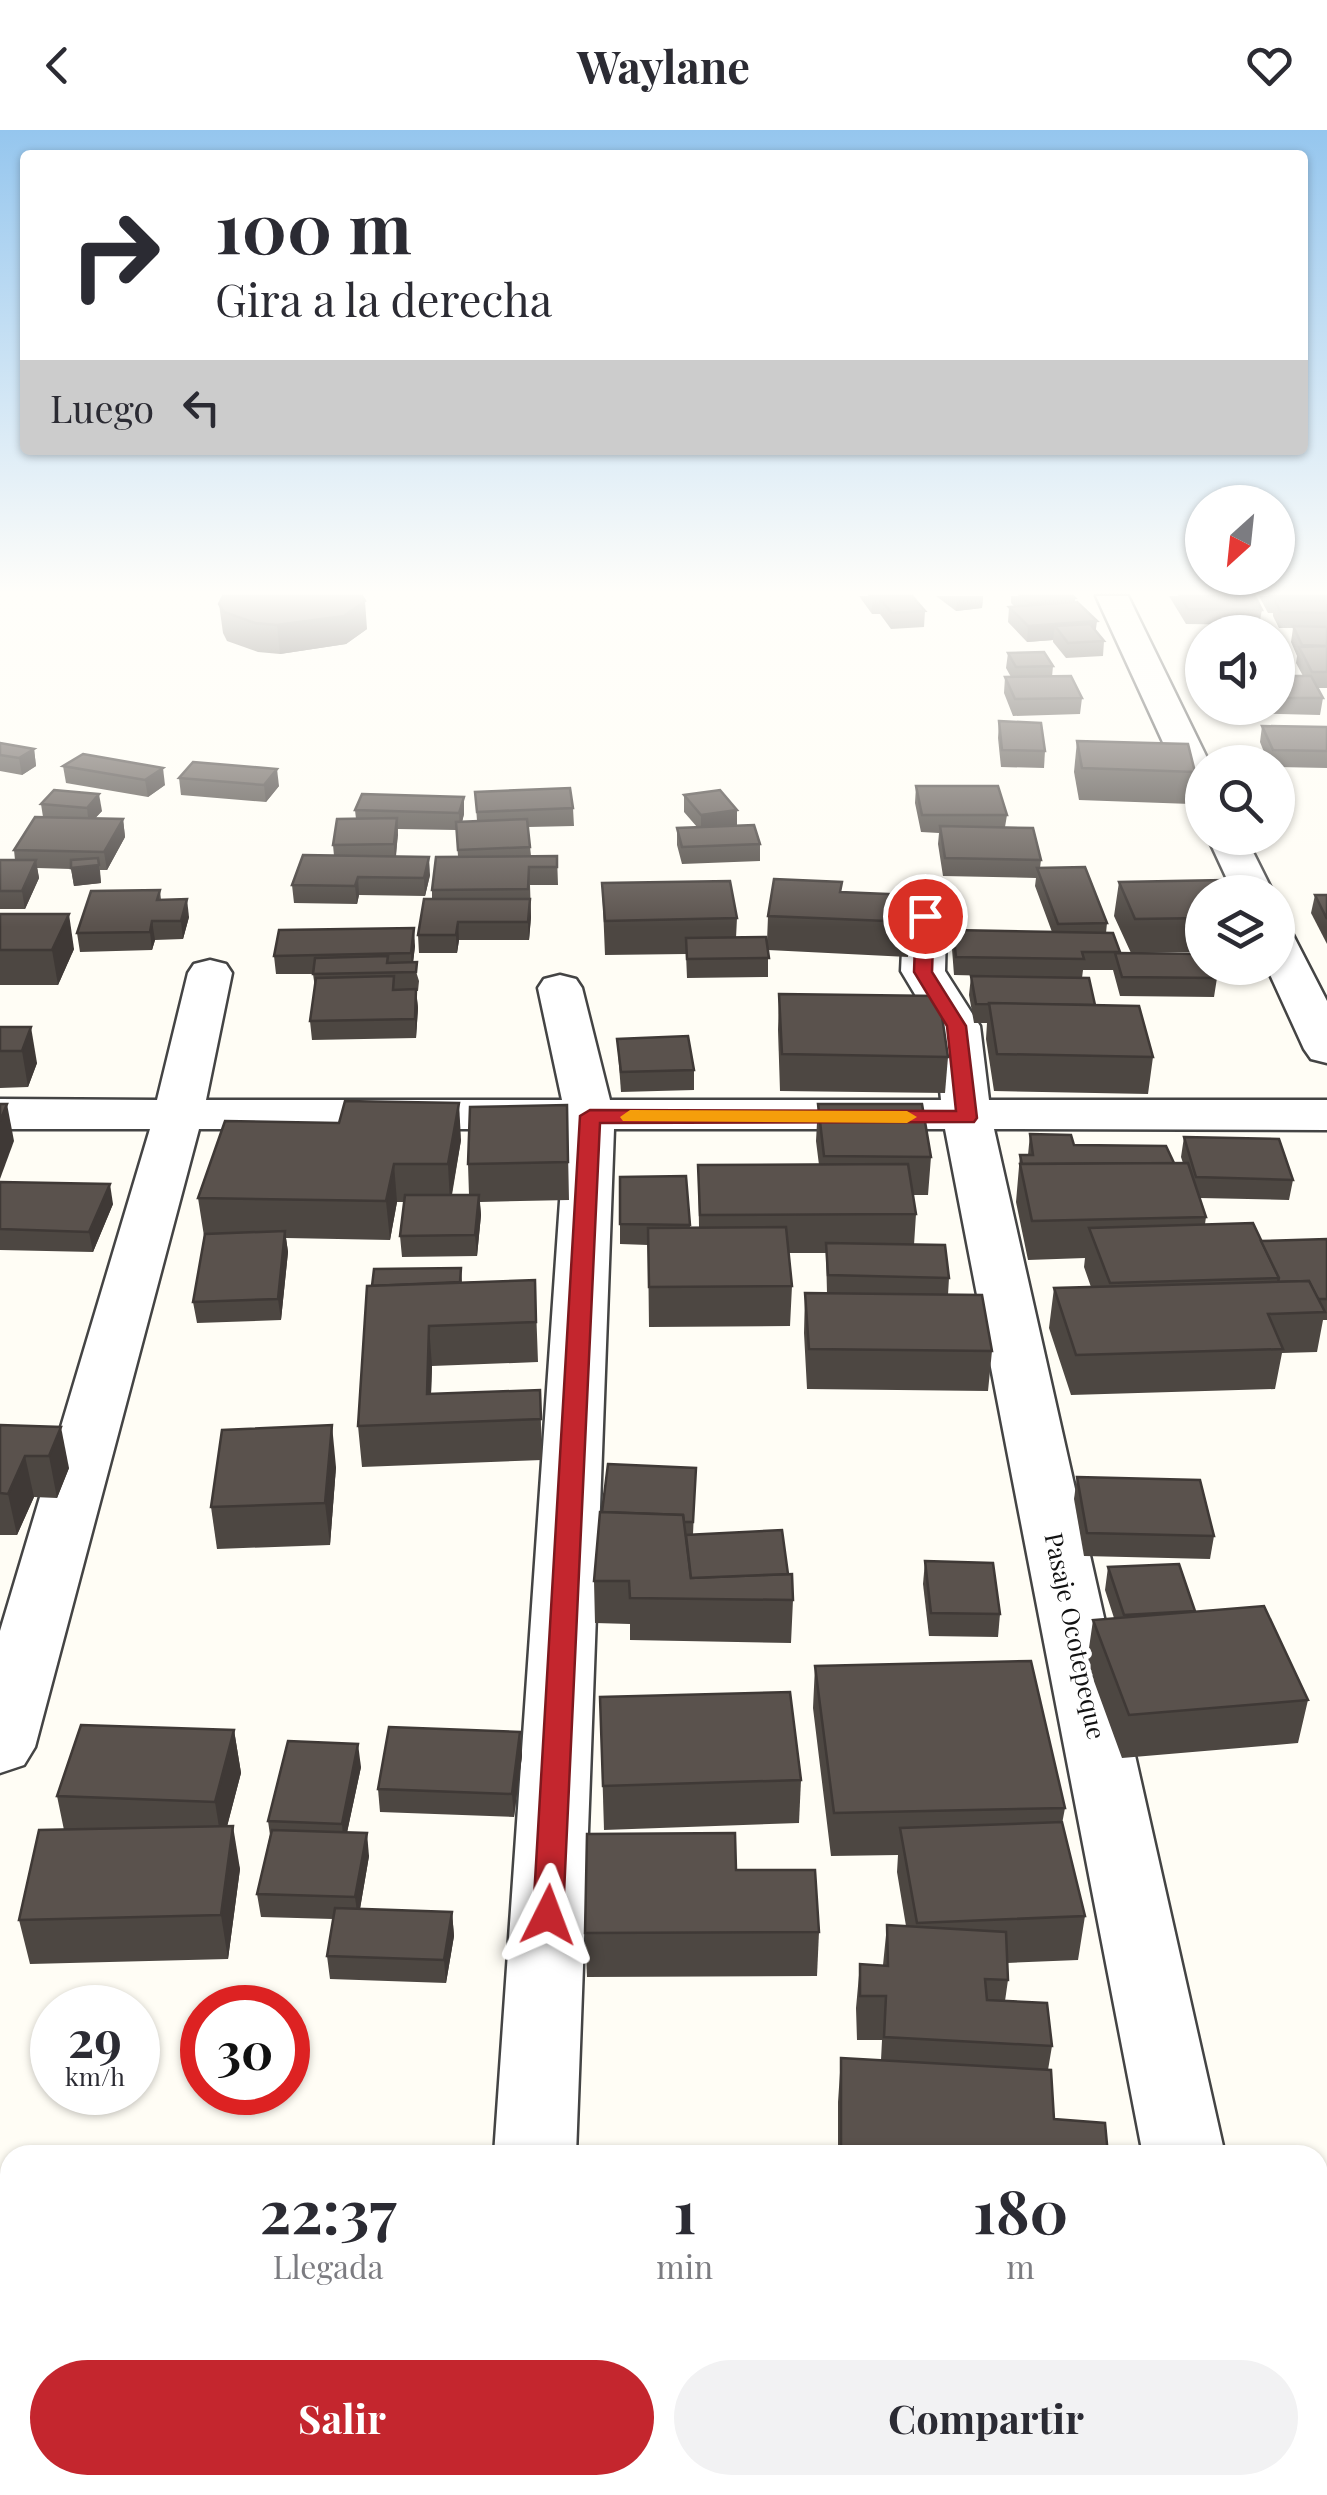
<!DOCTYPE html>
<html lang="es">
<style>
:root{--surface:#fff;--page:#f2f2f3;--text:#2b2b33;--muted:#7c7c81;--accent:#c4262e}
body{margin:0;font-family:"Playfair Display",serif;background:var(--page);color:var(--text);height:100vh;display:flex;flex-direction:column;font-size:38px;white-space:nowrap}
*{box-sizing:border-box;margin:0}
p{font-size:32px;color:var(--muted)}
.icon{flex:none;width:55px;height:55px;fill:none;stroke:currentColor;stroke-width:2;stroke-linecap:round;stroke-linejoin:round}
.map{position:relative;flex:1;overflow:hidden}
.drawer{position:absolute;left:0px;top:2015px;width:1328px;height:350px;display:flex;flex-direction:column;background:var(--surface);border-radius:30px 30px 0 0;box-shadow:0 2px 8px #0004}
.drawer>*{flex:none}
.hud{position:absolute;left:20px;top:20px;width:1288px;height:305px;border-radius:10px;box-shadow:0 2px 8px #0004;background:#fff;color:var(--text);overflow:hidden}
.needle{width:65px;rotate:207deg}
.buttons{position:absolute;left:1185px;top:355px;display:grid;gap:20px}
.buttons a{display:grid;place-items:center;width:110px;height:110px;border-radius:50%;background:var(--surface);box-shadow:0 2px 8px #0004;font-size:50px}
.speed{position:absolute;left:30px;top:1855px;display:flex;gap:20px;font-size:50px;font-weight:700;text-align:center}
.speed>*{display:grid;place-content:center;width:130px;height:130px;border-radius:50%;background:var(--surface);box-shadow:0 2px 8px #0004;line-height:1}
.speed small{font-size:25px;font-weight:400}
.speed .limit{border:15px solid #d22;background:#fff;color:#111}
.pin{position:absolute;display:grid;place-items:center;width:85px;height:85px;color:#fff;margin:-42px;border:5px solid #fff;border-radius:50%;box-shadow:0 2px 10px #0007}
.me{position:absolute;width:110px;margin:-55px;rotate:3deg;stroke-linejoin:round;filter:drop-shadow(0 0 8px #0008)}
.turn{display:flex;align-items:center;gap:35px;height:210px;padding:0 30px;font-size:45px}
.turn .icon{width:130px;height:130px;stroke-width:2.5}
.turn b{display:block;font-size:70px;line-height:85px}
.then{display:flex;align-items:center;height:95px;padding:0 30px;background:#0003;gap:20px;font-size:38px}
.eta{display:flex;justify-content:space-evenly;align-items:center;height:170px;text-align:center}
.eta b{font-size:60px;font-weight:700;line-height:70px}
.primary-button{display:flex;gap:20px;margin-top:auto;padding:20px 30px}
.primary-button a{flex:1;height:115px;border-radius:60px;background:var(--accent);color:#fff;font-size:40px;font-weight:700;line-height:115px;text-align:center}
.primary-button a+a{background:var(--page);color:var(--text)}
header{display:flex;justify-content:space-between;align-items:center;height:130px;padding:0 30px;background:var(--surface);font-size:45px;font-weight:700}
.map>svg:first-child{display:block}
</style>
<header><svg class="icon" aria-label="back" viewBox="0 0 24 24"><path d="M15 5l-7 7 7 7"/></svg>Waylane<svg class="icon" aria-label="heart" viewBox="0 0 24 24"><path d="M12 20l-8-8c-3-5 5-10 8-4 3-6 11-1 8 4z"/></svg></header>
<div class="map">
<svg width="1327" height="2365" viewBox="0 0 1327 2365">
<rect width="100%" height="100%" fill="#fffdf5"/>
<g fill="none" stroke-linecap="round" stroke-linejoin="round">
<defs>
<g id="minor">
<polygon points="1096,466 1128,466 1209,632 1202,632 1202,667 1189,664 1183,656"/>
<polygon points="1208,708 1246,708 1273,762 1233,762"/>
<polygon points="926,747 941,750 947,759 945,841 980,896 989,970 1327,970 1327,1000 994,999 1225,2025 1143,2025 945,999 614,999 576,2025 494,2025 565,999 199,999 35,1617 24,1635 0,1643 0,1501 150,999 0,999 0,969 157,970 188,843 194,834 210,830 226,834 232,843 206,970 562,970 538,858 544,849 560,845 576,849 582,858 610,970 941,970 934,896 901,841 905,759 911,750"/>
<polygon points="1278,801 1293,805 1327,871 1327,933 1311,929 1304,919 1267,838 1278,838"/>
<rect x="0" y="2141" width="10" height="82"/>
<polygon points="1318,2240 1327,2244 1327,2338 1318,2334"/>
</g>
</defs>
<use href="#minor" stroke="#444" stroke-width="5"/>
<use href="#minor" fill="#fff" fill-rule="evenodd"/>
</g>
<g fill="#4d4742">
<polygon points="859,466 912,466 925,481 924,497 891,499 880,484 872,484"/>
<polygon points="936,466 983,466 982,478 956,481"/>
<polygon points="1011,466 1073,466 1075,468 1075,472 1104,511 1103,526 1066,528 1053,512 1053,510 1027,512 1008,492 1009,477 1014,476 1011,473"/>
<polygon points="1169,466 1255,466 1262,480 1259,495 1186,494"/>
<polygon points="1259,466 1327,466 1327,558 1317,558 1323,568 1320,585 1238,583 1235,578 1278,578 1278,546 1303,546 1296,533 1297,526 1291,512 1293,498 1279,498 1273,486 1273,483 1268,483"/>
<polygon points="219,474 367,499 346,514 280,524 258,522 227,511 223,503"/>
<polygon points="1008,523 1053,536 1052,547 1082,568 1080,584 1013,586 1004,563 1005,547 1011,547 1006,538"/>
<polygon points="999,591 1045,621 1044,638 1001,637 998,608"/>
<polygon points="1262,596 1327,597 1327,638 1278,637 1278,632 1268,632 1260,612"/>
<polygon points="1077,611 1195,642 1191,674 1079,670 1074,642"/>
<polygon points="0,613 34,619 36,636 22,645 0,641"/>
<polygon points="83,624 165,655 148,667 66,653 63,636"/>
<polygon points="179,648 279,656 266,672 181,665"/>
<polygon points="916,656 1007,685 1005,697 1041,730 1040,738 1107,793 1106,803 1119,823 1131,823 1114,786 1119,752 1202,762 1202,822 1139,823 1217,848 1214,867 1120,866 1113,840 1083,840 1082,848 1095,875 1153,927 1148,964 994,961 986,909 987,893 974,893 969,865 971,846 1041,847 954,845 952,819 953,800 1052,802 1035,756 1036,748 943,746 938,714 939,703 921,702 915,673"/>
<polygon points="54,660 102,681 95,688 123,689 125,707 107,740 100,740 101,753 74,756 71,739 37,738 39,748 25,779 0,779 0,730 15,730 14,720 43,687 41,674"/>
<polygon points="475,662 573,678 574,696 528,697 531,726 557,726 558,755 530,755 531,787 529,810 459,810 457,823 419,823 418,805 432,769 432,760 458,726 456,700 398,699 396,727 430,745 425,766 359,765 357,774 294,773 292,755 334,726 333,715 356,689 355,680 464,667 464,684 462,692 477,691"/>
<polygon points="684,665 737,680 737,695 760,714 760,731 682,734 677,715 677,698 697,697 684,682"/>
<polygon points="602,753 737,788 736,808 767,811 768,786 841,762 911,765 908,827 768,820 768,847 687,848 686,824 605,825"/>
<polygon points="160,760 161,770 189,787 183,809 155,810 152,820 80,822 77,803"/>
<polygon points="1315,765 1327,765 1327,814 1311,783"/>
<polygon points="0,784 74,819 58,855 0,855"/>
<polygon points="415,816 413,832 419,851 418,861 416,861 418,878 416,908 312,910 310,891 315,858 313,844 276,844 274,826"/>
<polygon points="779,864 948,927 945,963 780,961 778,900"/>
<polygon points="0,897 37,933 28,957 0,958"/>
<polygon points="617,909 694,940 694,960 621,962"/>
<polygon points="818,974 931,1027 928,1065 913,1065 916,1084 914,1115 949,1148 948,1165 992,1221 988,1261 807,1259 804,1203 805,1163 827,1163 826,1123 788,1123 792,1156 790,1196 649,1197 648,1115 620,1114 620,1047 686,1046 690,1097 699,1097 698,1035 819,1035 816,1011"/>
<polygon points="567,975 569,1070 480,1072 481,1085 477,1126 402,1127 400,1106 405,1072 397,1072 390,1110 286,1108 288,1122 281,1190 197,1193 193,1172 204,1106 198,1068 461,1010 452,1065 469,1065 468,1034"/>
<polygon points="1030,1004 1074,1015 1174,1033 1183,1033 1181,1027 1184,1007 1293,1050 1289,1070 1200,1068 1206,1087 1205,1094 1261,1111 1327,1109 1327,1190 1323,1190 1317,1222 1282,1223 1275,1259 1071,1265 1049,1198 1054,1158 1091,1157 1084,1137 1085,1128 1028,1130 1016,1072 1020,1025 1028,1025"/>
<polygon points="0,1052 113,1074 93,1122 0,1120"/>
<polygon points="461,1138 462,1152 535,1150 538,1232 432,1236 431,1264 540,1260 542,1330 362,1337 358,1296"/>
<polygon points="0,1295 69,1338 57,1368 34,1367 17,1405 0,1405"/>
<polygon points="336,1337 330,1415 217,1419 211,1377"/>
<polygon points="696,1338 693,1404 788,1444 793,1470 791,1513 630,1510 630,1494 595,1493 594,1451"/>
<polygon points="1077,1347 1214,1406 1210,1429 1084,1426 1074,1369"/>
<polygon points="925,1431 1000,1484 998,1507 929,1506 923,1454"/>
<polygon points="1108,1437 1195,1481 1308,1570 1298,1613 1122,1628 1087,1532 1093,1490 1114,1488 1105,1460"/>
<polygon points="815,1536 1065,1678 1062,1694 1085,1786 1078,1830 1007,1833 1008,1850 1005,1871 1052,1916 1048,1940 1054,1989 1108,2025 838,2025 838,1972 841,1928 881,1930 882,1910 857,1910 856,1878 860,1834 883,1835 887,1795 906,1796 897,1742 898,1725 831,1726 813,1578"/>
<polygon points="600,1567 801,1650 799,1693 604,1700"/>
<polygon points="234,1600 241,1643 227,1696 240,1739 228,1829 30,1834 19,1790 64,1700 57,1666"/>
<polygon points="520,1602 522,1625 514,1687 380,1682 378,1659"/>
<polygon points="361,1637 347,1702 369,1726 360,1779 452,1782 454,1806 446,1853 330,1849 327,1826 333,1789 261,1787 257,1764 270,1705 268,1691"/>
<polygon points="736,1740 819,1802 817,1846 587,1847 585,1803"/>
</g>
<g fill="#3f3936">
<polygon points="957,466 983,466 982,478 956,481"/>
<polygon points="1075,468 1074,483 1028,488 1029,473"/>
<rect x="872" y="469" width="8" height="15"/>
<polygon points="365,471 367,499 346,514 280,524 277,495"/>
<polygon points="1097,491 1095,506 1055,496 1053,510 1027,512 1028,496"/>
<polygon points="34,619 36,636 22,645 19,628"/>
<polygon points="163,638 165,655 148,667 145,650"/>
<polygon points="277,639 279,656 266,672 264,655"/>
<polygon points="99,664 102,681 89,695 87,678"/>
<polygon points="464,667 464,684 460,700 459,683"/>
<polygon points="737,680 737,697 701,702 701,685"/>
<polygon points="397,688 398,705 395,732 394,714"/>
<polygon points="123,689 125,707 107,740 104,722"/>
<polygon points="429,727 430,745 425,766 424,748"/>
<polygon points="98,728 101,753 74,756 71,738"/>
<polygon points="36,730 39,748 25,779 22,761"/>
<polygon points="358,747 359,765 357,774 355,756"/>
<polygon points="187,769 189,787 183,809 181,791"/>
<polygon points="530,769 531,787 529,810 528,792"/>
<polygon points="69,784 74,819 58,855 52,820"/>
<polygon points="152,791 155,810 152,820 150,802"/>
<polygon points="458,792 459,810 457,823 456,805"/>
<polygon points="414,798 415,816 412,842 411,823"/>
<polygon points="416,859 418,878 416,908 415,889"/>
<polygon points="31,897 37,933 28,957 22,921"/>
<polygon points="459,973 461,1010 450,1073 448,1034"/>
<polygon points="7,974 14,1011 0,1049 0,991"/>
<polygon points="394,1034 397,1072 390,1110 386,1071"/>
<polygon points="110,1054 113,1074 93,1122 89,1102"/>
<polygon points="479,1065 481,1085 477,1126 475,1105"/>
<polygon points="285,1101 288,1122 281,1190 278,1169"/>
<polygon points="429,1196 432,1236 430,1293 427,1264"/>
<polygon points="332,1295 336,1337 330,1415 325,1373"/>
<polygon points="61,1297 69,1338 57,1368 49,1326"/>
<polygon points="25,1326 34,1367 17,1405 8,1364"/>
<polygon points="234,1600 241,1643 222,1716 215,1672"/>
<polygon points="520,1602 522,1625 514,1687 512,1664"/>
<polygon points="358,1614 361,1637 344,1717 342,1694"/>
<polygon points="233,1696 240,1739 228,1829 221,1785"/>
<polygon points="367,1703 369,1726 358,1790 355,1767"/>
<polygon points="452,1782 454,1806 446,1853 444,1830"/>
<polygon points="303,2355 314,2355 313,2365 302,2365"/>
</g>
<g fill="#5a524d" stroke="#3f3936" stroke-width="2.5">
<polygon points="223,466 362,466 365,471 344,486 277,495 255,493 224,482 219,474"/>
<polygon points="870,466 912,466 925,481 892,483 880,469 872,469"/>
<polygon points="1021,466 1073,466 1075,468 1029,473"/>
<polygon points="1180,466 1255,466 1262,480 1188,479"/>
<polygon points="1270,466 1327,466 1327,467 1271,468"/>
<polygon points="1275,471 1327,471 1327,483 1281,482"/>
<polygon points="1077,472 1097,491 1028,496 1009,477"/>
<polygon points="1090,494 1104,511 1068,513 1055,496"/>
<polygon points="1293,496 1327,497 1327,542 1312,542 1299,517 1327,516 1302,515"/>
<polygon points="1044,522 1053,536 1016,537 1008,523"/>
<polygon points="1071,546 1082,568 1015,569 1005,547"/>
<polygon points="1278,546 1311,546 1323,568 1278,568"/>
<polygon points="999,591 1041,593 1045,621 1002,620"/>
<polygon points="1262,596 1327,597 1327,621 1273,620"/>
<polygon points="1077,611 1188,614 1195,642 1082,638"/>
<polygon points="0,613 34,619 19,628 0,625"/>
<polygon points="83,624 163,638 145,650 63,636"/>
<polygon points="193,632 277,639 264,655 179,648"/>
<polygon points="916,656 998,656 1007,685 922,685"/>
<polygon points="570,658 573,678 477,682 475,662"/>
<polygon points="54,660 99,664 87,678 41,674"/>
<polygon points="720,660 737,680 701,685 684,665"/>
<polygon points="362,664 464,667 459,683 355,680"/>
<polygon points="35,687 123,689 104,722 14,720"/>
<polygon points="397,688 394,714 333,715 337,689"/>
<polygon points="527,689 530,717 458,720 456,692"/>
<polygon points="754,695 760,714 682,717 677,698"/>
<polygon points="940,696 1033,698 1041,730 945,728"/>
<polygon points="303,725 429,727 424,748 358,747 355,756 292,755"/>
<polygon points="557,726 557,737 529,737 528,759 432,760 436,727"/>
<polygon points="98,728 99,735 71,738 71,730"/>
<polygon points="0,730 36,730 22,761 0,761"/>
<polygon points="1085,737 1107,793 1058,794 1037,738"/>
<polygon points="774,749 842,752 840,762 911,765 910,792 768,786"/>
<polygon points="1225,750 1232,762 1202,762 1202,788 1135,789 1119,752"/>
<polygon points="730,751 737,788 605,791 602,753"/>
<polygon points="160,760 157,770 187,769 181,791 152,791 150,802 77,803 91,761"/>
<polygon points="1315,765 1327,765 1327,789"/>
<polygon points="424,769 530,769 528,792 458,792 456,805 418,805"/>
<polygon points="0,784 69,784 52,820 0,820"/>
<polygon points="414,798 411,823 274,826 279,800"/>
<polygon points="953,800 1113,803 1120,822 1082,822 1084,829 956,827"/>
<polygon points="766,807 769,828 687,829 686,808"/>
<polygon points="1115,823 1202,824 1202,838 1213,838 1217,848 1122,847"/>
<polygon points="388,826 387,833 417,832 416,842 313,844 315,828"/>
<polygon points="394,846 393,860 416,859 415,889 310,891 316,848"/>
<polygon points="971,846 1089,848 1095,875 976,874"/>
<polygon points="779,864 939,866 948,927 782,924"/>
<polygon points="989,873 1139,876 1153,927 997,924"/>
<polygon points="0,897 31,897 22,921 0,921"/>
<polygon points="688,906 694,940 621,942 617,909"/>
<polygon points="345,971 459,973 448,1034 394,1034 386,1071 198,1068 225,991 339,993"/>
<polygon points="0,974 7,974 0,991"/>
<polygon points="818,974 922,974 931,1027 824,1026"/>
<polygon points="567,975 568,1032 468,1034 470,977"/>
<polygon points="1030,1004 1071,1005 1074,1015 1166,1016 1174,1033 1022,1034 1020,1025 1033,1025"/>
<polygon points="1184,1007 1279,1009 1293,1050 1196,1047"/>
<polygon points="1188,1033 1206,1087 1032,1091 1020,1034"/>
<polygon points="908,1034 916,1084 700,1085 698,1035"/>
<polygon points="686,1046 690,1095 620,1094 620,1047"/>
<polygon points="0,1052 110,1054 89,1102 0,1099"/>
<polygon points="405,1065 479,1065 475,1105 400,1106"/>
<polygon points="1253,1093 1279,1148 1110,1153 1089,1098"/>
<polygon points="786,1097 792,1156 649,1157 648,1098"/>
<polygon points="285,1101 278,1169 193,1172 205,1104"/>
<polygon points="1327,1109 1327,1169 1318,1169 1309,1151 1278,1152 1279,1148 1261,1111"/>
<polygon points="826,1113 945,1115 949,1148 828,1145"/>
<polygon points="461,1138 460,1152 372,1156 374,1139"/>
<polygon points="535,1150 536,1192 429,1196 427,1264 540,1260 541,1289 358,1296 367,1156"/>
<polygon points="1309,1151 1325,1182 1268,1184 1283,1219 1076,1225 1054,1158"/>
<polygon points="805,1163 982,1165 992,1221 809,1219"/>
<polygon points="0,1295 61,1297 49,1326 25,1326 8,1364 0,1363"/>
<polygon points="332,1295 325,1373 211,1377 222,1300"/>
<polygon points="608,1334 696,1338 693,1392 684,1392 683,1385 602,1382"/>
<polygon points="1077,1347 1200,1350 1214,1406 1087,1403"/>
<polygon points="600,1382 683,1385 691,1448 792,1444 793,1470 630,1468 629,1451 594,1451"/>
<polygon points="782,1400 788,1444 691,1448 686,1405"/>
<polygon points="925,1431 993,1433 1000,1484 931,1483"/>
<polygon points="1179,1434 1195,1481 1124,1485 1108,1437"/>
<polygon points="1264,1476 1308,1570 1129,1585 1093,1490"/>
<polygon points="1031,1531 1065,1678 834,1683 815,1536"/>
<polygon points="790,1562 801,1650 603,1656 600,1567"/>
<polygon points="81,1595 234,1600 215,1672 57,1666"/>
<polygon points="389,1597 520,1602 512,1664 378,1659"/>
<polygon points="288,1611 358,1614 342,1694 268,1691"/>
<polygon points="1062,1692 1085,1786 917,1793 900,1698"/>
<polygon points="233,1696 221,1785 19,1790 39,1700"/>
<polygon points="272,1700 367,1703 355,1767 257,1764"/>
<polygon points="735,1703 736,1740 815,1740 819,1802 585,1803 587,1704"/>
<polygon points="335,1778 452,1782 444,1830 327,1826"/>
<polygon points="887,1795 1006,1802 1008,1850 985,1849 987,1870 1047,1873 1052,1916 884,1907 886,1866 860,1866 860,1834 888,1836"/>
<polygon points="841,1928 1051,1940 1054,1989 1105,1993 1108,2025 841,2025"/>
<polygon points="141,2355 303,2355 302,2365 140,2365"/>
</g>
<linearGradient id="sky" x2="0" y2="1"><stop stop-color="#95c6ee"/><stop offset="0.58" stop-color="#fffefa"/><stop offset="1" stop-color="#fffefa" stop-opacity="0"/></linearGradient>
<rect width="1327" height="797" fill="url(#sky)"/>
<polygon fill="#c4262e" stroke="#7f191e" stroke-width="2.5" points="925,781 934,786 932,842 966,896 977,988 974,992 600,993 563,1785 559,1794 548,1798 537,1794 533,1785 580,986 590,980 956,981 947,896 914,842 916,786"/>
<polygon fill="#f59e0b" points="630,980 907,981 917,987 907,993 623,991 620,987"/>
<g text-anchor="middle" stroke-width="10" stroke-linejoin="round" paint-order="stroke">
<g font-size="25" fill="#111" stroke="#fff">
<text transform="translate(1075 1506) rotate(78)" y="9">Pasaje Ocotepeque</text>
</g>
</g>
</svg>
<div class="buttons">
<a><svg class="needle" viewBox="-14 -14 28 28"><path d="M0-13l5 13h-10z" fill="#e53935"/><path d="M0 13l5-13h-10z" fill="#7c7c81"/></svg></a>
<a><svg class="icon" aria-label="sound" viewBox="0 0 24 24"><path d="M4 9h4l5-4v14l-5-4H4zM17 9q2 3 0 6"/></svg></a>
<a><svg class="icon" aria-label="search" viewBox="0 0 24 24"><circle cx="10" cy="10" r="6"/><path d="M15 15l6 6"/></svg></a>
<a><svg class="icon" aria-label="layers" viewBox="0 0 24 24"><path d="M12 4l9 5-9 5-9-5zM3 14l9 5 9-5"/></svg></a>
</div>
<div class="speed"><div>29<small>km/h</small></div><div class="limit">30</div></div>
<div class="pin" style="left:925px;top:786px;background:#d93025"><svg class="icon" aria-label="arrive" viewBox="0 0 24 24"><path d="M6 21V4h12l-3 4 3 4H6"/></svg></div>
<svg class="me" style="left:548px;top:1785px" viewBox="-20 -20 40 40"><path d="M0-17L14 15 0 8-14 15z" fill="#c4262e" stroke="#fff" stroke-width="4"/></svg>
<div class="hud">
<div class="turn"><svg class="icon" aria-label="right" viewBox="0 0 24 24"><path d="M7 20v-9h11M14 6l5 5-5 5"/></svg><div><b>100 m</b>Gira a la derecha</div></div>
<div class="then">Luego<svg class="icon" aria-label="left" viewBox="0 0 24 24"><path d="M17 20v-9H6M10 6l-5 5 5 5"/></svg></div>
</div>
<section class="drawer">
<div class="eta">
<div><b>22:37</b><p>Llegada</p></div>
<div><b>1</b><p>min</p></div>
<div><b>180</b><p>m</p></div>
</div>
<div class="primary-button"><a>Salir</a><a>Compartir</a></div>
</section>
</div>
